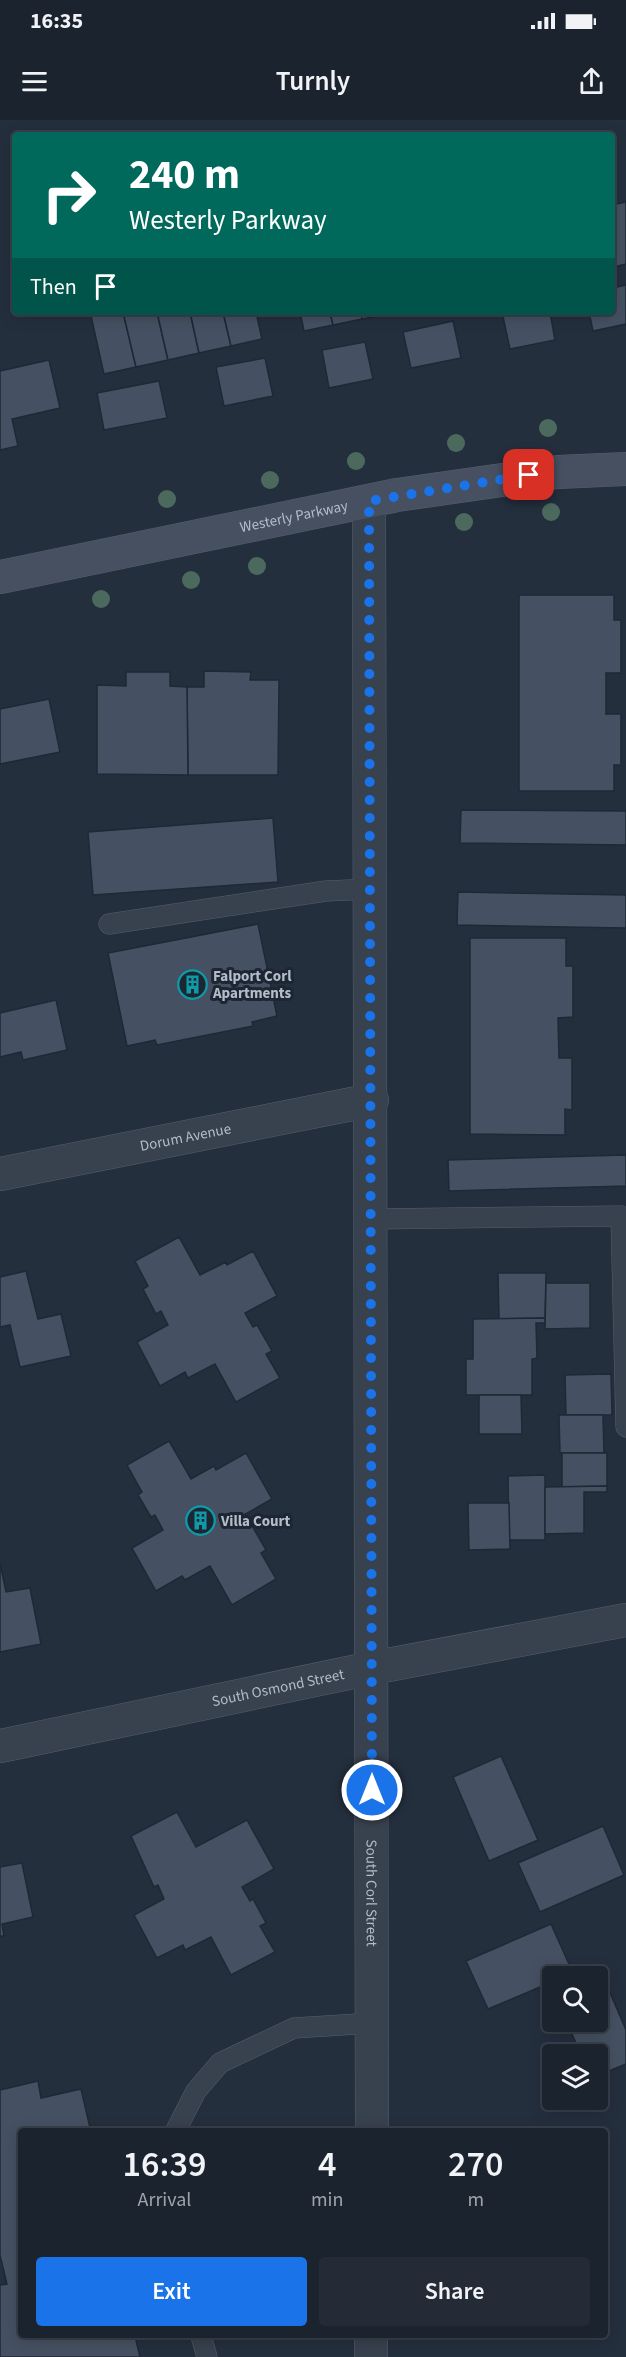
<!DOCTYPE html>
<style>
:root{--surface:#1b232e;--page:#242b36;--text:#f1f3f6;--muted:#a0a4aa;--line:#39404a;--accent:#1a73e8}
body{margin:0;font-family:"Source Sans 3",sans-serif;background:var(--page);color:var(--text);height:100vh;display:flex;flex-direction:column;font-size:22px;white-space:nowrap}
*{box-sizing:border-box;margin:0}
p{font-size:20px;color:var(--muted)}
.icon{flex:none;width:33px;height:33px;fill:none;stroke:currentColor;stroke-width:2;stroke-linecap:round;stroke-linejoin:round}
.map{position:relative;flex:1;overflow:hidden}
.drawer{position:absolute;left:18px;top:2008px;width:590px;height:210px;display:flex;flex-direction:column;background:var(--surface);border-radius:6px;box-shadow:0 3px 15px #0003,0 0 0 2px var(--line)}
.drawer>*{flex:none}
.hud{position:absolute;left:12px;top:12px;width:603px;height:183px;border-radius:6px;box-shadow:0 3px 15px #0003,0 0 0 2px var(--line);background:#00695c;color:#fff;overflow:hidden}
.buttons{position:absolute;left:542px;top:1846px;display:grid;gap:12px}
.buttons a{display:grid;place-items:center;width:66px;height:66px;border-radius:6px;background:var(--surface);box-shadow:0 3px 15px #0003,0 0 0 2px var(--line);font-size:30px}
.pin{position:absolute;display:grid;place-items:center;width:51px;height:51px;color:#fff;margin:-26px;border-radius:12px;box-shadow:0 3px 9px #0006}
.me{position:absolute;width:66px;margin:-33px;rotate:0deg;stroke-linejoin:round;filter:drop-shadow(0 0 4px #0008)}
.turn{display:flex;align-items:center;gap:21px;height:126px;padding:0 18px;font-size:27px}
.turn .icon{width:78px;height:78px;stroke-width:2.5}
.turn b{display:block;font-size:42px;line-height:51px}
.then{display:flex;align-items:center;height:57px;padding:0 18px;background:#0003;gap:12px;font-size:22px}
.eta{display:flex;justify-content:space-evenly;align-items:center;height:102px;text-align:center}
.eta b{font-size:36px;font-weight:600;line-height:42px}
.action{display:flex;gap:12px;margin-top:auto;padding:12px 18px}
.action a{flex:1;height:69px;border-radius:6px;background:var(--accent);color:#fff;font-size:24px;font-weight:600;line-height:69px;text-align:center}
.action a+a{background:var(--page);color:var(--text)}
.status{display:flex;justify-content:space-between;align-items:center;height:42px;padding:0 30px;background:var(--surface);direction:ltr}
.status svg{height:16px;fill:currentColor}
header{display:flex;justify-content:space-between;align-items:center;height:78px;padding:0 18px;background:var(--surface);font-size:27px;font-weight:600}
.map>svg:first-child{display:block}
</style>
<div class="status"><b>16:35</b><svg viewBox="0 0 49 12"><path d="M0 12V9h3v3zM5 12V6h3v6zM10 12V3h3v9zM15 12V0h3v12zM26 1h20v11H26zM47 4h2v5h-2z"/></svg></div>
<header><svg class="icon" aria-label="menu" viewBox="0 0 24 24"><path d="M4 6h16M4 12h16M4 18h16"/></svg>Turnly<svg class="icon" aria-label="share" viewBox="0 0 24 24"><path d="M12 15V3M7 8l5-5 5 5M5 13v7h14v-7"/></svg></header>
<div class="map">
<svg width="626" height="2237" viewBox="0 0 626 2237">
<rect width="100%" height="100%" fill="#242f3e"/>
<g fill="#455162" stroke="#1f2835" stroke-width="1.5">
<polygon points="626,82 626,144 614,147 612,85"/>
<polygon points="626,165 626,204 593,211 589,192 612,192 612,168"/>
<polygon points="108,192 123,192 136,247 104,254 91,196"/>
<polygon points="123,192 157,192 168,240 136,247"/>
<polygon points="157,192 190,192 199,233 168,240"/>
<polygon points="190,192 223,192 231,226 199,233"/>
<polygon points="223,192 256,192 262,219 231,226"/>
<polygon points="300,192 330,192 333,205 304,211"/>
<polygon points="330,192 361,192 362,199 333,205"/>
<polygon points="361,192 391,192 392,193 362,199"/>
<polygon points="502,192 550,192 555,220 510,229"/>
<polygon points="453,201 461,238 411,248 403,212"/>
<polygon points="365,222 373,259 329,268 322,230"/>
<polygon points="265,238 273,276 224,286 216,247"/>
<polygon points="49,240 60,288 12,299 18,326 0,330 0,251"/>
<polygon points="159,261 167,298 104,310 97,273"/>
<polygon points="519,475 614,475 614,500 621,500 621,553 606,553 606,594 621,594 621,645 614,645 614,671 519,671"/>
<polygon points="204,551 251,552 250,560 279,560 278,655 188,655 187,567 204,567"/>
<polygon points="126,552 170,552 170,566 187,567 188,655 97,654 97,565 126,566"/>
<polygon points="49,579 60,632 0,644 0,589"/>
<polygon points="461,690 626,691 626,725 460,723"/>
<polygon points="273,698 278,762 93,775 88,712"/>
<polygon points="458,772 626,775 626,808 457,805"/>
<polygon points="258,804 277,896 252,902 253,906 157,925 155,920 127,926 108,833"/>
<polygon points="470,818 566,818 566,846 573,846 573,897 558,898 559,938 572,938 572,990 565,989 565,1015 470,1014"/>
<polygon points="56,880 67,930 23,940 21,932 0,937 0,893"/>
<polygon points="626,1035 626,1066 449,1071 448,1040"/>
<polygon points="179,1117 200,1155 226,1142 227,1145 253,1131 277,1176 245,1193 253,1207 257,1205 272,1231 266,1234 280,1258 236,1282 215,1244 188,1258 185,1252 160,1266 137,1222 168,1205 161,1191 156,1194 143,1169 148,1166 135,1141"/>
<polygon points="26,1151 38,1199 61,1194 71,1236 20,1247 10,1205 0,1207 0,1157"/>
<polygon points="498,1153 546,1153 545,1198 499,1199"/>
<polygon points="546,1163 590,1163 590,1208 545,1209"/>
<polygon points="545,1198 545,1203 536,1203 537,1238 532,1239 532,1275 466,1275 466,1239 473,1239 473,1199"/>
<polygon points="611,1254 612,1295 566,1295 565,1255"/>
<polygon points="479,1275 521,1275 522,1314 479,1314"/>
<polygon points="559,1295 603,1295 604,1333 560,1333"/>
<polygon points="169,1321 191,1359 214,1346 216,1350 246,1333 272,1379 240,1397 246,1407 251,1404 266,1430 261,1433 276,1459 232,1485 210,1446 185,1460 182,1456 156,1471 132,1428 163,1410 155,1395 151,1397 138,1375 142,1372 127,1345"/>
<polygon points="562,1333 607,1333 607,1366 562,1367"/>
<polygon points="545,1355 545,1420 509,1420 508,1356"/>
<polygon points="607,1366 607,1372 584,1372 584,1413 545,1414 545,1367"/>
<polygon points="468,1383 509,1383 510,1429 469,1430"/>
<polygon points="0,1443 6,1472 30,1468 41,1524 0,1532"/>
<polygon points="501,1636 538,1720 489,1741 453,1657"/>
<polygon points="177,1692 196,1727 247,1700 274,1749 242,1767 250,1781 253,1779 266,1803 260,1806 275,1832 231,1855 211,1817 185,1830 183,1825 157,1838 134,1795 164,1779 158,1765 154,1767 131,1716"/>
<polygon points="603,1706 624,1755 540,1792 518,1743"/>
<polygon points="22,1743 33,1797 2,1804 4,1816 0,1816 0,1747"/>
<polygon points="551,1804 573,1853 563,1857 552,1857 552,1862 488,1889 466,1841"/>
<polygon points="602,1854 626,1910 626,1944 597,1956 597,1935 581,1935 567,1902 597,1902 596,1857"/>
<polygon points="38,1961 41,1978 81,1969 91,2012 21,2012 21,2216 135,2216 140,2237 0,2237 0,2165 7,2164 0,2135 0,1970"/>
</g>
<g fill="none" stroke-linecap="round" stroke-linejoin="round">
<defs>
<g id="lane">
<polyline points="109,804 326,771 372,769"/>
<polyline points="372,1099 621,1096 626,1307"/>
<polyline points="175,2012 196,1971 220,1943 294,1908 373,1903"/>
<polyline points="201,2216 207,2237"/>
</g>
<g id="street">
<path id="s1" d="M369 381 372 2012"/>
<path id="s2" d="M0 1054 372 980"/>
<path id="s3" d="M0 1626 372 1548 626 1500"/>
<polyline points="371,2237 371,2216"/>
</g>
<g id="secondary">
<path id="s4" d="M0 457 397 375 558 352 626 349"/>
</g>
</defs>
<use href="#lane" stroke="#565f6c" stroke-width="21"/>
<use href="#street" stroke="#565f6c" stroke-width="34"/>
<use href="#secondary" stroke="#565f6c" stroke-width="34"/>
<use href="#lane" stroke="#38414e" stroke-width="20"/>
<use href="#street" stroke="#38414e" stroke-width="33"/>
<use href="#secondary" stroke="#465061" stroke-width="33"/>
</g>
<g fill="#4b6a5d">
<circle cx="548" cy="308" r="9"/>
<circle cx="456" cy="323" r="9"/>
<circle cx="356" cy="341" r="9"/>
<circle cx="270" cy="360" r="9"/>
<circle cx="167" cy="379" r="9"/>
<circle cx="551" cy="392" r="9"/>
<circle cx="464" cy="402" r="9"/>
<circle cx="257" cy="446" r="9"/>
<circle cx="191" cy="460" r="9"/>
<circle cx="101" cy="479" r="9"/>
</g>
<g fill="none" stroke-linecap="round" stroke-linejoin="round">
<polyline stroke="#1a73e8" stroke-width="10" stroke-dasharray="0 18" points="372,1670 369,381 529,355"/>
</g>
<defs>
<symbol id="building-ring" viewBox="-11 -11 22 22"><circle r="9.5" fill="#1d2633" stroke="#0f9aa8" stroke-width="1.5"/><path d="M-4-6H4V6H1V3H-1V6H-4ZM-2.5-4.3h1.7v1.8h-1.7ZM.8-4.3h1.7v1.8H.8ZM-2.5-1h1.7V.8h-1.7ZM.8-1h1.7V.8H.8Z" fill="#0f9aa8"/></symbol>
</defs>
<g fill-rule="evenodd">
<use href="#building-ring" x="176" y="848" width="33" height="33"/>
<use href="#building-ring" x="184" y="1384" width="33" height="33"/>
</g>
<g text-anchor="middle" stroke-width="6" stroke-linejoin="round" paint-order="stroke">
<g font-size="15" fill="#b4bcc9" stroke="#1d2633">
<text dy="5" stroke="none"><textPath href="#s4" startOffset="300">Westerly Parkway</textPath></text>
<text dy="5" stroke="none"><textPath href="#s2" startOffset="189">Dorum Avenue</textPath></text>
<text dy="5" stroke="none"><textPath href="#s3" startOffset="284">South Osmond Street</textPath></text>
<text dy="5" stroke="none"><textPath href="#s1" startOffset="1392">South Corl Street</textPath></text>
</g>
<g font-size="15" font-weight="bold" fill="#b4bcc9" stroke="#1d2633" text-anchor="start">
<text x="213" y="861">Falport Corl<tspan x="213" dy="17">Apartments</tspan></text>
<text x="221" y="1406">Villa Court</text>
</g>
</g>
</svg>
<div class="buttons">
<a><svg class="icon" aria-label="search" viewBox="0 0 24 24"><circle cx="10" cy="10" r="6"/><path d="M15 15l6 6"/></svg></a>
<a><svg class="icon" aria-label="layers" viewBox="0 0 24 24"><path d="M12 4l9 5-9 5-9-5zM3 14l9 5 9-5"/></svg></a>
</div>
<div class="pin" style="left:529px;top:355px;background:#d93025"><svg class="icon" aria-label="arrive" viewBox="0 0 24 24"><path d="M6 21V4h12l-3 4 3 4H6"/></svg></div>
<svg class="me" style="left:372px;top:1670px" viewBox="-20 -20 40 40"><circle r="17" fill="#1a73e8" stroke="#fff" stroke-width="3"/><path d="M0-11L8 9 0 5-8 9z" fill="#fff"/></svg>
<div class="hud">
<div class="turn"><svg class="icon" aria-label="right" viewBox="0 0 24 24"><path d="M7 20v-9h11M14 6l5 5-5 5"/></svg><div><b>240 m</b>Westerly Parkway</div></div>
<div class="then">Then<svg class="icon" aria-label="arrive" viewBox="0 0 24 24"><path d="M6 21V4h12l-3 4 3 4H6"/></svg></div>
</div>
<section class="drawer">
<div class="eta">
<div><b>16:39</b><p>Arrival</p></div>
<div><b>4</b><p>min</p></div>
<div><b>270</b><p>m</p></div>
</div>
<div class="action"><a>Exit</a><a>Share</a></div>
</section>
</div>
